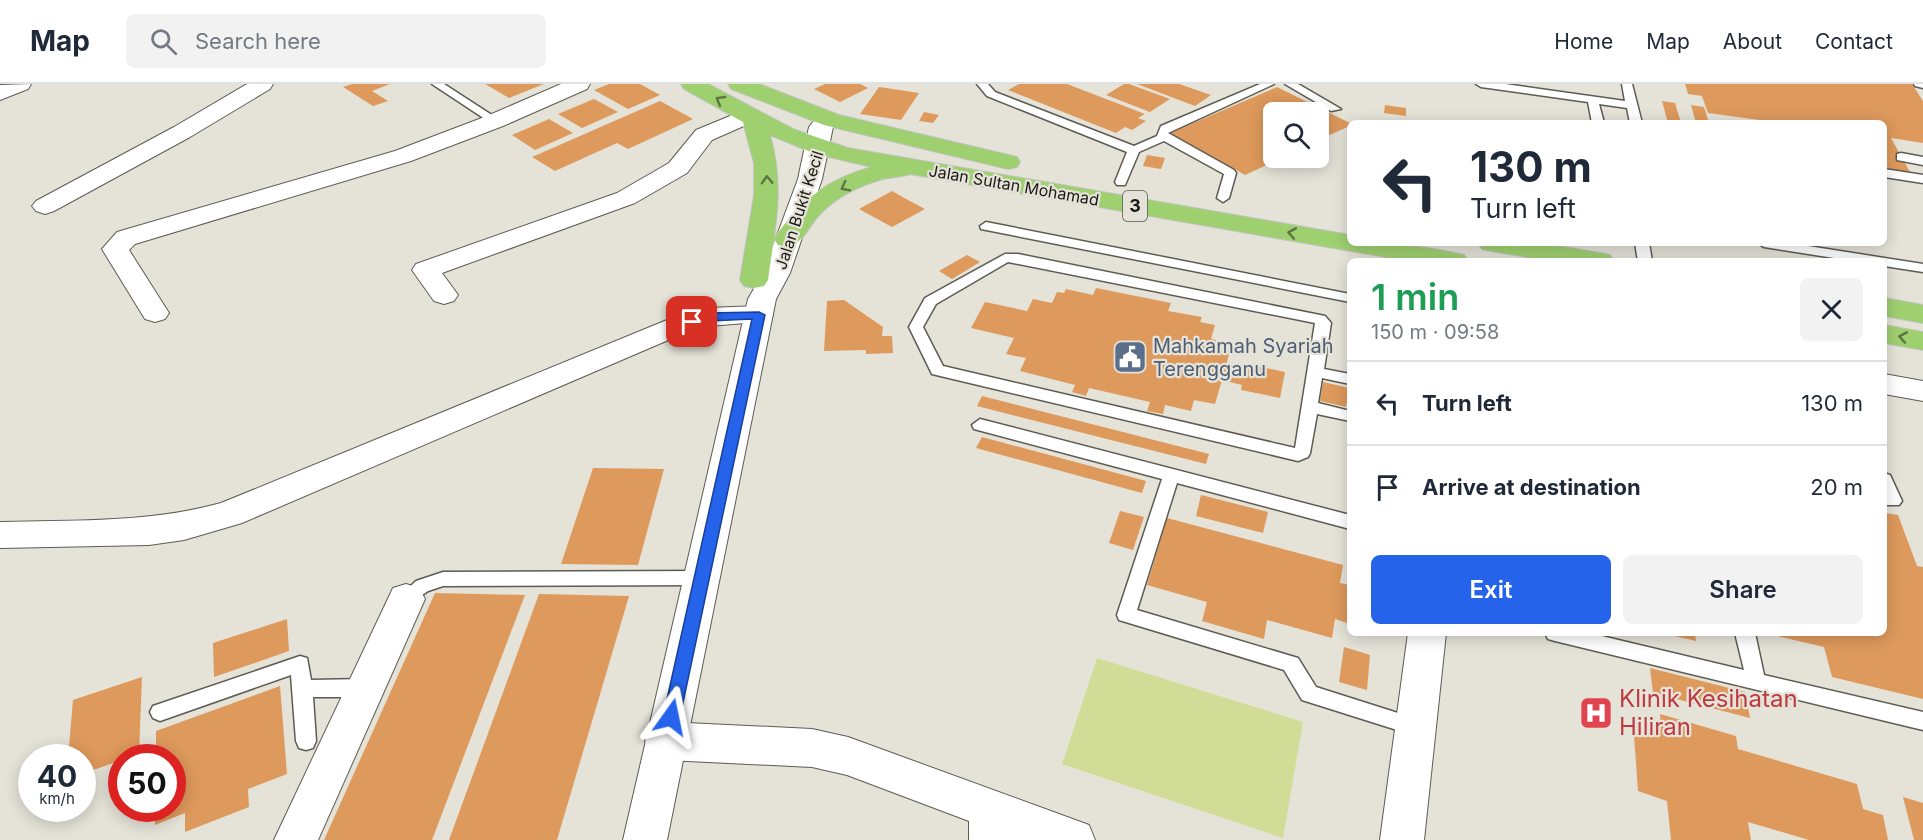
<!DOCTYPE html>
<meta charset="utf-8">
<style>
:root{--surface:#fff;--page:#f2f2f3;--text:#1f2937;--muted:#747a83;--line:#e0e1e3;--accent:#2563eb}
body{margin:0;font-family:Inter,sans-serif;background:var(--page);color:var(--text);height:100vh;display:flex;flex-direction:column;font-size:22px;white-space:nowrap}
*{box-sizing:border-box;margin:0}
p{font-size:20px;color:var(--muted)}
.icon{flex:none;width:33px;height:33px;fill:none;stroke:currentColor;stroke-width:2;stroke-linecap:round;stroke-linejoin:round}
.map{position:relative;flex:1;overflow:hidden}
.details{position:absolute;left:1347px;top:174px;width:540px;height:378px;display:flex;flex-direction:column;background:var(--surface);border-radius:9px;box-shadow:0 3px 15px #0003}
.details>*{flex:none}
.top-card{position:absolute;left:1347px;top:36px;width:540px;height:126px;border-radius:9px;box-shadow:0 3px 15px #0003;background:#fff;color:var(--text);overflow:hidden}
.buttons{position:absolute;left:1263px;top:18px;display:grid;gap:12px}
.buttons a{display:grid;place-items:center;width:66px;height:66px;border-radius:9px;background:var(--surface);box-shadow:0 3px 15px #0003;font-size:30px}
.speed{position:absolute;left:18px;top:660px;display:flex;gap:12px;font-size:30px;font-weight:700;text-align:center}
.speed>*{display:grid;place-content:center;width:78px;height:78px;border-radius:50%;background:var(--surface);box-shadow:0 3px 15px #0003;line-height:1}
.speed small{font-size:15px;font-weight:400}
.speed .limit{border:9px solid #d22;background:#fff;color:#111}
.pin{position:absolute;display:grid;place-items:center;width:51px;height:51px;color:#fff;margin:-26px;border-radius:12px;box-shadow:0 3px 9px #0006}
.me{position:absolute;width:66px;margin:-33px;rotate:12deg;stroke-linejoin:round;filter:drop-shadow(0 0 4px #0008)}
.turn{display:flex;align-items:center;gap:21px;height:126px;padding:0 24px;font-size:27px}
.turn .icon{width:78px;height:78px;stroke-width:2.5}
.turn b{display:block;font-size:42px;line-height:51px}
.round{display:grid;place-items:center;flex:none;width:63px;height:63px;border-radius:9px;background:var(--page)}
.head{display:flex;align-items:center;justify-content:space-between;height:102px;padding:0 24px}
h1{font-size:36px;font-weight:600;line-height:45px;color:#1e9e55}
.cta{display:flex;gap:12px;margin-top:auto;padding:12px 24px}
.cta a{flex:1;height:69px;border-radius:9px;background:var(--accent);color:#fff;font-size:24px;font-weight:600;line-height:69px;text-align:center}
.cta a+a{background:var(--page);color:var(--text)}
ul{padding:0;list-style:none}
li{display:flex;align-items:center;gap:18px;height:84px;padding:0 24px;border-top:2px solid var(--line)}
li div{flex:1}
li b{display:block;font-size:22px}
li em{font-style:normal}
header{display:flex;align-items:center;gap:36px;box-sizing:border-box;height:84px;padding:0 30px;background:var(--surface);border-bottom:2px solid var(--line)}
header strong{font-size:28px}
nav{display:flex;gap:33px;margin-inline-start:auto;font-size:21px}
.search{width:420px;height:54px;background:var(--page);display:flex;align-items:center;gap:15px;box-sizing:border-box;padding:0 21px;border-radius:9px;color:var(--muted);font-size:22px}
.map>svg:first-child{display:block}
</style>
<header>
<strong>Map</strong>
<div class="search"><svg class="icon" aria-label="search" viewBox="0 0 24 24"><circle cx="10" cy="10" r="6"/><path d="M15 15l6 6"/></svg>Search here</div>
<nav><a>Home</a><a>Map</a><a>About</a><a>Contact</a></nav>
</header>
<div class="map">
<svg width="1923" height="756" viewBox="0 0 1923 756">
<rect width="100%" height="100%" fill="#e5e3d8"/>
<polygon fill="#d1dd96" points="1097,574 1303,638 1283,754 1062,680"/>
<g fill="#de995c">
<polygon points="352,0 390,0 372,7 388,17 373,22 343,3"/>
<polygon points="485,0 544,0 509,14"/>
<polygon points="609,0 640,0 660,11 628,25 594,6"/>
<polygon points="825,0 860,0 868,4 840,18 814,5"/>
<polygon points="1019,0 1067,0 1145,30 1138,34 1146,37 1132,46 1125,43 1116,49 1008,6"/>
<polygon points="1124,0 1129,0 1170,15 1150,28 1106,11"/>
<polygon points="1137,0 1179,0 1211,11 1195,22"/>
<polygon points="1685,0 1912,0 1923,17 1923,59 1891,54 1910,88 1884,84 1884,39 1781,39 1708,29 1702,12 1688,10"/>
<polygon points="879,3 919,9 901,36 860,30"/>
<polygon points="1277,3 1350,39 1350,42 1318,56 1318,28 1274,28 1274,74 1282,74 1245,91 1170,49"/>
<polygon points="594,15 618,28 582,44 558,30"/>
<polygon points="660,17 693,35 628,65 617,59 555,87 532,73"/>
<polygon points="1662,17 1675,19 1681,39 1668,39"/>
<polygon points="1385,21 1406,24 1406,32 1384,29"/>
<polygon points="1691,21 1704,23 1709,39 1696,39"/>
<polygon points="924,28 939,31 933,39 919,37"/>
<polygon points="549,35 573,49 535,66 512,51"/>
<polygon points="1147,71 1165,74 1161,85 1143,82"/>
<polygon points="892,107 908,116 925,125 892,143 859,125"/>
<polygon points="967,171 980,178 952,195 939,187"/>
<polygon points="1096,204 1171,219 1168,227 1202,233 1200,238 1215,241 1211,255 1232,260 1226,281 1246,285 1247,280 1285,288 1280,314 1241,306 1242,301 1222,296 1215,320 1194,316 1191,327 1165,321 1163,330 1147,327 1150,318 1089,304 1086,312 1072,308 1075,301 1020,287 1026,274 1006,270 1014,254 971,244 985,218 1027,227 1033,215 1052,219 1057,208 1064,209 1066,205 1093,211"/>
<polygon points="844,216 883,243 882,252 892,252 893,269 866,270 866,266 824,267 827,217"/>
<polygon points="1323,298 1349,304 1346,323 1320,317"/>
<polygon points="982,312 1209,370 1206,380 977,322"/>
<polygon points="982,353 1146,397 1142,409 976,364"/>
<polygon points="593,384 664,385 638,481 561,480"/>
<polygon points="1201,411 1268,428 1263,449 1196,432"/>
<polygon points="1120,427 1144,433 1133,466 1109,459"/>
<polygon points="1884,429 1898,431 1917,482 1923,483 1923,615 1832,593 1824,563 1769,550 1884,549"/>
<polygon points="1167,434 1343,481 1340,499 1350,501 1347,539 1335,535 1332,554 1267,536 1264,555 1202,537 1207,518 1147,501"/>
<polygon points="435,509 525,511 432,756 324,756"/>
<polygon points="539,510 629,512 557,756 449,756"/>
<polygon points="287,535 289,567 214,593 213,559"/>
<polygon points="1666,549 1695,549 1696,557 1666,550"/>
<polygon points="1344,563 1370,571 1367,606 1339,598"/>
<polygon points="1650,584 1745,608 1750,634 1653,609"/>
<polygon points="142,593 139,669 122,674 122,676 82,690 82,674 68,674 73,616"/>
<polygon points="280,602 287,690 248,705 249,723 185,748 185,729 155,741 156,724 172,724 172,674 156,674 156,647"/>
<polygon points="1660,630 1736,652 1738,665 1857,700 1863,725 1883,731 1888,756 1809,756 1748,738 1751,756 1671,756 1667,717 1638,707 1633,637 1661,645"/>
<polygon points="1903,713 1923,719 1923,756 1914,756"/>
</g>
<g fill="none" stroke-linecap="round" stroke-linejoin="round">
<defs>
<g id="service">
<polygon points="432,0 444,0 501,37 491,39"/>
<polygon points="977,0 988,0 995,8 1134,62 1157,52 1161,42 1260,0 1274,0 1168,49 1234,86 1236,89 1229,114 1223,118 1217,114 1224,90 1164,57 1139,68 1125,101 1117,101 1115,98 1127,68 987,12"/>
<polygon points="1285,0 1298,0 1341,25 1331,27"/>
<polygon points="1476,0 1505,0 1625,17 1622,0 1632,0 1642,39 1630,39 1627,24 1599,20 1604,39 1592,39 1588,18 1481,3"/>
<polygon points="1914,0 1923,0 1923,4 1915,2"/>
<polygon points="1901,69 1923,73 1923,81 1897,76 1897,70"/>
<polygon points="1884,85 1923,91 1923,99 1884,93"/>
<polygon points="986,138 1350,210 1350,218 981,145 980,142"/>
<polygon points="1635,159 1649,159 1652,177 1638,177"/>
<polygon points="1757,159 1789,159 1923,180 1923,188 1884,182 1884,177 1853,177 1764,163"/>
<path d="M1005 170H1018L1325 232 1331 239 1324 285 1350 290V300L1322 294 1318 319 1350 327V337L1317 330 1310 369 1308 373 1298 377 932 290 909 243 925 214ZM1008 178 1315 239 1295 364 943 282 923 243 936 220Z"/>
<polygon points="980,335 1350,431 1350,445 1177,399 1137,526 1298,574 1316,603 1423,637 1426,643 1423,649 1416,652 1302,616 1284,586 1119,536 1117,531 1162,395 974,345 972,341"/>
<polygon points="1884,389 1890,391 1902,417 1899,421 1887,421 1884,416"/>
<polygon points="702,487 708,489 711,494 708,499 702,501 443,502 428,507 406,522 399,520 397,515 416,497 443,488"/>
<polygon points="1545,549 1589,549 1744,586 1735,549 1755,549 1764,591 1923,628 1923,646 1555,557 1548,555"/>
<polygon points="300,572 307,574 311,596 365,595 372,598 375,604 372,610 365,613 313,613 316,657 313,664 306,666 299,664 296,657 291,591 160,637 153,634 150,628 153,622"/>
</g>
<g id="minor">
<polygon points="31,0 28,5 0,16 0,1"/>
<polygon points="247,0 273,0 270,5 190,53 54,127 45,130 36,127 32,122 36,117 174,43"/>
<polygon points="561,0 590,0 587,5 503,42 411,77 135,160 129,166 169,229 165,235 155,238 145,235 102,165 117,148 395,67 487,32"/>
<polygon points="747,25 755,27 758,32 755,37 712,56 687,89 635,119 442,189 458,211 454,217 444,220 434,217 412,186 416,180 617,109 669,79 696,46"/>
<path d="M759 222 769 225 773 231 769 237 709 242 687 248 242 439 184 456 149 461 0 464V438C75 436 149 439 221 419L667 236 707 224Z"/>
<polygon points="1884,290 1923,297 1923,317 1884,310"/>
<polygon points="406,500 419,504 425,515 318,756 274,756 393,504"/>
<polygon points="1408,549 1446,549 1424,756 1380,756"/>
<polygon points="666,638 812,645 848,653 1089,741 1095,756 969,756 969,737 847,691 812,683 666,676 651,670 645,657 651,644"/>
</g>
<polygon id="secondary" points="821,36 829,38 833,43 822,95 790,189 776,215 667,756 623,756 748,215 763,189 798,95 809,43 813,38"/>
<g id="trunk">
<path d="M681 0H708L793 45 848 64 1350 151V159C1389 159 1426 162 1464 171L1468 177H1408L910 90C901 93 892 93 883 95 861 101 838 112 822 128 806 143 803 167 778 161L774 155C799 117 828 95 872 83L816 70 770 51C785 104 775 143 768 196L764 202 754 204 744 202 740 196 754 112V79L743 38 684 5Z"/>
<polygon points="728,0 759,0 839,31 1017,73 1020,78 1017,83 1008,85 824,41 731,5"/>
<polygon points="1478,159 1540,159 1600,169 1610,171 1614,177 1551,177 1491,167 1482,165"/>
<polygon points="1884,214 1923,221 1923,239 1884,232"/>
<polygon points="1884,241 1923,248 1923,266 1884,259"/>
</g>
</defs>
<use href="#service" stroke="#5d5b52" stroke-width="3"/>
<use href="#minor" stroke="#5d5b52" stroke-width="2"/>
<use href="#secondary" stroke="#5d5b52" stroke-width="2"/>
<use href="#trunk" stroke="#c3c3c2" stroke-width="2"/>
<use href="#service" fill="#fff" fill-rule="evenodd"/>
<use href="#minor" fill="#fff" fill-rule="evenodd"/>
<use href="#secondary" fill="#fff" fill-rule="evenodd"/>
<use href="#trunk" fill="#9fd070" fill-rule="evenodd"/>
</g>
<defs><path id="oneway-chevron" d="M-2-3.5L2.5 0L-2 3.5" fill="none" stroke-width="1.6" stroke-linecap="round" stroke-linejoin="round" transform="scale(1.5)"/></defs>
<g stroke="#5c7442">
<use href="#oneway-chevron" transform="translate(720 16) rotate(-150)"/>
<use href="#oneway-chevron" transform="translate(767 96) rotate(-92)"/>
<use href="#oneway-chevron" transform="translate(845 103) rotate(153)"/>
<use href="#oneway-chevron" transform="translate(1292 149) rotate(-170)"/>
<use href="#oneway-chevron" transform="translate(1903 253) rotate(-170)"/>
</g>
<polygon fill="#2563eb" stroke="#184099" stroke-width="1.5" points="759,228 765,231 680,633 677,639 671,641 665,639 663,633 752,235 708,237 692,241 686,238 707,229"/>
<defs>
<symbol id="civic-square" viewBox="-11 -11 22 22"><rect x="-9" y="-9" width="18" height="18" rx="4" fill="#5c6f8a" stroke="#e5e3d8"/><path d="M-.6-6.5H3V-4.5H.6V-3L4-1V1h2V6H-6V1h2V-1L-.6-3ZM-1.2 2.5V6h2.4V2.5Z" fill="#fff"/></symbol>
<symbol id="hospital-square" viewBox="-11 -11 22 22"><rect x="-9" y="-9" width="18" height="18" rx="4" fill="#e0444e" stroke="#e5e3d8"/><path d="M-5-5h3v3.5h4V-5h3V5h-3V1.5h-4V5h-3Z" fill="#fff"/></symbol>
</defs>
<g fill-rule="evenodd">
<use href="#civic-square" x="1111" y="254" width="38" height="38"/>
<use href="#hospital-square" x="1577" y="610" width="38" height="38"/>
</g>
<g text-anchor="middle" stroke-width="4.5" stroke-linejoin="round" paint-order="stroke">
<g font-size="16" fill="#191814" stroke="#e5e3d8">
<text transform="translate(1014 101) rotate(10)" y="6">Jalan Sultan Mohamad</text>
<text transform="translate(799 126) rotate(-72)" y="6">Jalan Bukit Kecil</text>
</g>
<rect fill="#e5e3d8" stroke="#56554f" stroke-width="1.5" x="1123" y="107" width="24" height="30" rx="4.5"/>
<g font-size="18" font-weight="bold" fill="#191814">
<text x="1135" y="128">3</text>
</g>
<g font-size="20" fill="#4e5e75" stroke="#e5e3d8" text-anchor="start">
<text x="1153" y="269">Mahkamah Syariah<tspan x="1153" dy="23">Terengganu</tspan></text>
</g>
<g font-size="24" fill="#be3a42" stroke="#e5e3d8" text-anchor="start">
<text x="1619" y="623">Klinik Kesihatan<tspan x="1619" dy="28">Hiliran</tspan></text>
</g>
</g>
</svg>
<div class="buttons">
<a><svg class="icon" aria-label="search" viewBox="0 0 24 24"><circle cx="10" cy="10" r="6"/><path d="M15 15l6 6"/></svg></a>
</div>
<div class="speed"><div>40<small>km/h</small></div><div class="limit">50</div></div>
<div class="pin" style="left:692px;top:238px;background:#d93025"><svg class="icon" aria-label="arrive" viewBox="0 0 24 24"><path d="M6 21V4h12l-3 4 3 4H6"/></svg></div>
<svg class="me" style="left:671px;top:633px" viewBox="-20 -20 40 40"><path d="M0-17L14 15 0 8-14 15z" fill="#2563eb" stroke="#fff" stroke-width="4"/></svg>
<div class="top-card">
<div class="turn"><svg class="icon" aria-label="left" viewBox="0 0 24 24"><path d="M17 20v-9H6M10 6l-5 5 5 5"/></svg><div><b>130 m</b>Turn left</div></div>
</div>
<section class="details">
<div class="head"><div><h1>1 min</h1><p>150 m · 09:58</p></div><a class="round"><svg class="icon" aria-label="close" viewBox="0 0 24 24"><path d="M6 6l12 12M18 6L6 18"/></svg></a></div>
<ul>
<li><svg class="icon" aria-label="left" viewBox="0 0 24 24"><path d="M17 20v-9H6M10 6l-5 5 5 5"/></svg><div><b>Turn left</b></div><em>130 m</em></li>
<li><svg class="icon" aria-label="arrive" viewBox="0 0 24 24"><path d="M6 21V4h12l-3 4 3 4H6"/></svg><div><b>Arrive at destination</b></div><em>20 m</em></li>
</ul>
<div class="cta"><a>Exit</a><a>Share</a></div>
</section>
</div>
